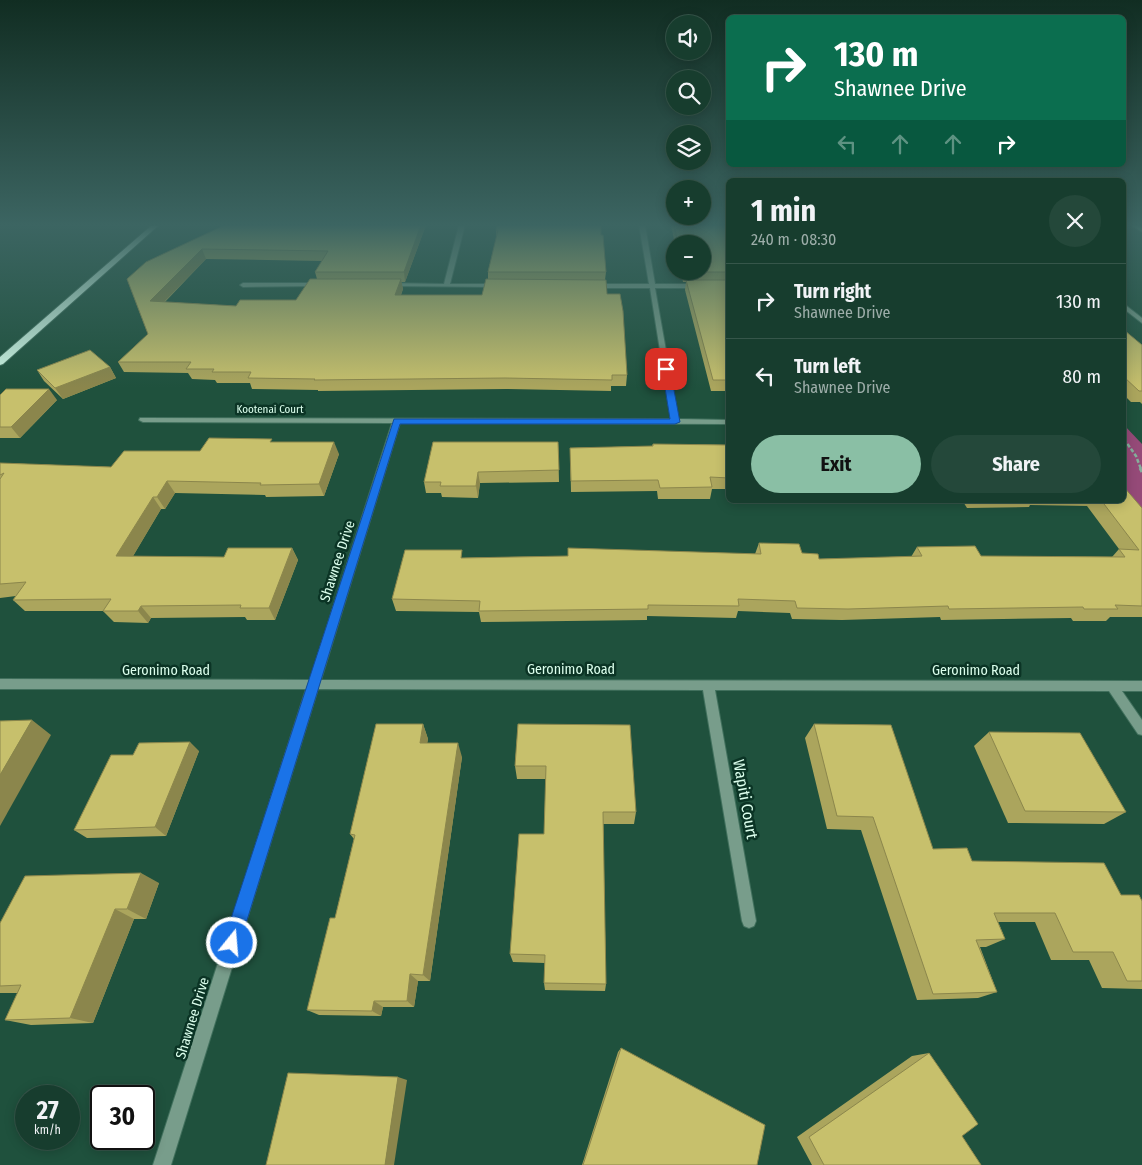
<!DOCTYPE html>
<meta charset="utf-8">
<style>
:root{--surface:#173d2e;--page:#24483a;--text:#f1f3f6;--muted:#9eaeaa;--line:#36564a;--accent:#8abfa5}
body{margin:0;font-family:"Fira Sans Condensed",sans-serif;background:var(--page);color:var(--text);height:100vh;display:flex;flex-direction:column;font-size:19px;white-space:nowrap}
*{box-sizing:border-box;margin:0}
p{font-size:16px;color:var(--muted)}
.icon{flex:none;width:28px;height:28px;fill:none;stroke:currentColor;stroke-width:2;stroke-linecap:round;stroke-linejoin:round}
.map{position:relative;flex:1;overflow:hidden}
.sheet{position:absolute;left:726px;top:178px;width:400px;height:325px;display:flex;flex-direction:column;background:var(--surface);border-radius:8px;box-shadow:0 2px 12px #0003,0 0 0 1px var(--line)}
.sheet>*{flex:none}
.banner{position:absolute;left:726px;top:15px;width:400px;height:152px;border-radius:8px;box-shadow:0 2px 12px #0003,0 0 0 1px var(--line);background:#0b6e4f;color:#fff;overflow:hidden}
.buttons{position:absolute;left:666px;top:15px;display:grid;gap:10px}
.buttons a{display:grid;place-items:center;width:45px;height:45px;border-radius:50%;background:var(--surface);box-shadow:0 2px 12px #0003,0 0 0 1px var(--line);font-size:25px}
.speed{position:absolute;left:15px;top:1085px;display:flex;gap:10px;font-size:25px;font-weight:700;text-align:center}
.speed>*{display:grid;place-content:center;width:65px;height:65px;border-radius:50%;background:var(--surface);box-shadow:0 2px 12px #0003,0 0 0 1px var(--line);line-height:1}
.speed small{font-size:12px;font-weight:400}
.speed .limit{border:2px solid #111;border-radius:8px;background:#fff;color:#111}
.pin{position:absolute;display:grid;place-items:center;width:42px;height:42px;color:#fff;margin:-21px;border-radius:10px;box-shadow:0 2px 8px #0006}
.me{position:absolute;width:55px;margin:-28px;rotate:17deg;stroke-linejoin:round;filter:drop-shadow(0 0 4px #0008)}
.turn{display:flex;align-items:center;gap:18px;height:105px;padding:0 25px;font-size:22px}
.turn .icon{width:65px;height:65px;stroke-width:2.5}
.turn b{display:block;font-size:35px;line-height:42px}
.lanes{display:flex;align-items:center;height:48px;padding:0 25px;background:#0003;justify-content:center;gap:25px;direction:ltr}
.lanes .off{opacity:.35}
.round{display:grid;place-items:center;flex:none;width:52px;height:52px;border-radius:26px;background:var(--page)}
.headline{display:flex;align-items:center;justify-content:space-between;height:85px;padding:0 25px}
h1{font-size:30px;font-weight:700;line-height:38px}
.button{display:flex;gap:10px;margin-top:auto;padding:10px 25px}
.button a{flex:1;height:58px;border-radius:30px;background:var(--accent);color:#111;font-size:20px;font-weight:700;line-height:58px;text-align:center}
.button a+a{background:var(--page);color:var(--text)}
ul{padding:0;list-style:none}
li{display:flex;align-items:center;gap:15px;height:75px;padding:0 25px;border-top:1px solid var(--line)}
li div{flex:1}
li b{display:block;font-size:19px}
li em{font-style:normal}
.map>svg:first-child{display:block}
</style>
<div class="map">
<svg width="1142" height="1165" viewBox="0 0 1142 1165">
<rect width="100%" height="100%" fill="#1f513d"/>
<polygon fill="#954a78" points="1124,425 1142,444 1142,524 1124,500"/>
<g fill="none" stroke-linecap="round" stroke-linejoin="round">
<defs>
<g id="minor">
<polygon points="459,225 465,225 450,284 497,284 499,285 499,287 387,286 386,285 389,283 444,284"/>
<polygon points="639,225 645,225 655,284 699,284 702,286 699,288 655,288 678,419 729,420 729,424 400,423 321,680 1142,681 1142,691 1122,691 1142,720 1142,735 1138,734 1109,691 715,690 756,921 754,926 749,928 744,926 742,921 703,690 318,689 171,1165 153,1165 306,689 0,689 0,679 310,680 392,423 143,422 139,420 140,418 671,419 650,288 594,288 591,286 594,284 649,284"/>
<polygon points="319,283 322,285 321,286 243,287 240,285 243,283"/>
<polygon points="1124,304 1142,318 1142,323 1124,309"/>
</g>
<polygon id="secondary" points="1131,225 1137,225 1142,228 1142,232"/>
<polygon id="trunk" points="152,225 159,225 3,364 0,365 0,357"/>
</defs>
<use href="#minor" stroke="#41705d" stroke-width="2"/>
<use href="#secondary" stroke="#41705d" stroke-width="2"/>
<use href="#trunk" stroke="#41705d" stroke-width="2"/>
<polyline stroke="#85af9c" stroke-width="2.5" stroke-dasharray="4 2" stroke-linecap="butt" points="1124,439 1136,456 1141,469"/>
<polyline stroke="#85af9c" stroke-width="3" stroke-dasharray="5 2.5" stroke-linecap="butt" points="1140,468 1142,472"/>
<use href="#minor" fill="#789d8b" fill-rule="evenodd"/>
<use href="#secondary" fill="#92cdb2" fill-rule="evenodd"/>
<use href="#trunk" fill="#d0f8e6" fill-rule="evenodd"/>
</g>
<g fill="#aba55d" fill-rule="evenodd">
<path d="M225 225H426L405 282H401L403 289 401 295H482L488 279V272L496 239V230L601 235 606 272 605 280 607 294 627 375 626 386H611V391L506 389 318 391V390L252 389 250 383H217L215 380 192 379 188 373 124 372 118 362 148 334 127 279ZM206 259 322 261 315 272 317 279 296 300 236 306 165 302Z"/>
<polygon points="671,225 729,225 729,391 711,391 685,290 686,282 683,282 681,271 702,271 702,244 675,244 675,245"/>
<polygon points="1124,330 1142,345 1142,404 1140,402 1131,402 1124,395"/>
<polygon points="110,367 116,378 63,399 44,381 37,370"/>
<polygon points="0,395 57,400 20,438 0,438"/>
<polygon points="274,442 339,454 324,496 266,497 265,495 175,493 165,509 161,509 133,556 224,557 292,548 298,560 275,620 247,620 245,617 151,618 148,623 114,622 103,611 25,611 13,600 16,596 0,598 0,463 111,467 200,451"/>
<polygon points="558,442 559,482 480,483 478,498 442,497 441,493 426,493 424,482"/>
<polygon points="653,444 729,445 729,489 712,489 710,499 658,499 657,491 571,492 570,448 652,446"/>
<polygon points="962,500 1124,500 1142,508 1142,617 1110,617 1106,621 1073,621 1071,618 941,620 940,617 842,620 792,619 790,613 738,611 736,618 647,616 647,620 481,622 479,612 396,611 392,599 463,558 755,554 759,543 802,553 819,559 911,557 917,547 981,556 1112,557 1119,549 1087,506 1030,505 1029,507 967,508"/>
<polygon points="423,724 428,739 427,743 462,757 430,981 418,981 414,1007 383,1007 381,1016 319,1015 307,1010 335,918 354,839 350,834"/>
<polygon points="518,724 636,812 634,824 603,824 606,984 605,991 545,990 544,983 545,963 513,962 510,954 544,834 546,779 517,779 515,766"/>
<polygon points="814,724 933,849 972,861 1121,895 1142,901 1142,989 1102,988 1089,960 1051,960 1035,922 998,922 1005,939 986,947 980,947 997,992 978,998 917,1000 861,830 827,829 805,738"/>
<polygon points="989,732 1126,812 1104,824 1008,823 974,746"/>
<polygon points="199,751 166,836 87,838 74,830 133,755"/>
<polygon points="159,883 146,919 134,919 93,1023 31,1025 5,1020 18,993 0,993 0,923"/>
<polygon points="621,1048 757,1165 582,1165 618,1052"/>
<polygon points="929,1053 962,1136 981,1165 812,1165 797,1137 912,1056"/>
</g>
<g fill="#8b864c">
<polygon points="421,225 426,225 405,282 404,272"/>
<polygon points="202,249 206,259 155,311 150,301"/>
<polygon points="401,279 403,289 397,305 395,295"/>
<polygon points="110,367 116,378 63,399 55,388"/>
<polygon points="49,389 57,400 20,438 11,427"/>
<polygon points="334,442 339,454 324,496 319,484"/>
<polygon points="478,472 480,483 478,498 476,486"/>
<polygon points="167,481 175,493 165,509 157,497"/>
<polygon points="153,497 161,509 126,568 116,556"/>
<polygon points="292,548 298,560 275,620 269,608"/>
<polygon points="141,606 151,618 148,623 138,611"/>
<polygon points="32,720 51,735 0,826 0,775"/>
<polygon points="423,724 428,739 425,757 420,743"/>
<polygon points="190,742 199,751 166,836 155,827"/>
<polygon points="458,743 462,757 430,981 423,975"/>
<polygon points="141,873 159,883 146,919 127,909"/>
<polygon points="115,909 134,919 93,1023 70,1018"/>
<polygon points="410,974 418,981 414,1007 407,1001"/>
<polygon points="374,1001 383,1007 381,1016 372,1011"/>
<polygon points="398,1077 407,1080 394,1165 385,1165"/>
</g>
<g fill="#c7c06c" stroke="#8b864c">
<polygon points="225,225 421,225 404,272 315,272 328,251 202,249 150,301 236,306 240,300 296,300 310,279 401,279 395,295 482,295 486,279 606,280 607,294 620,294 623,311 627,375 612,375 612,380 505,378 314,380 315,379 248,378 251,372 212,372 214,369 186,369 191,362 118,362 148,334 127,279 146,262"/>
<polygon points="497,225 601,225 601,235 603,235 606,272 488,272 498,230 496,230"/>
<polygon points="674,225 729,225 729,272 685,272 684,271 702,271 702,244 678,244"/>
<polygon points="686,280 729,280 729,380 713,380"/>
<polygon points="1124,330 1142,345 1142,391 1139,391 1124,377"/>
<polygon points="90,350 110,367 55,388 37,370"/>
<polygon points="6,389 49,389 11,427 0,427 0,395"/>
<polygon points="209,438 272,439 270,442 334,442 319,484 260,485 261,483 167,481 157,497 153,497 116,556 224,557 228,548 292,548 269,608 240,608 241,605 141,606 138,611 103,611 111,599 13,600 26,582 0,584 0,479 4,473 0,475 0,463 111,467 124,451 200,451"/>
<polygon points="433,442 558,442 559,470 478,472 476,486 440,486 441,482 424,482"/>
<polygon points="653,444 729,445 729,478 710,477 712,487 660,488 658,480 571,481 570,448 653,446"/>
<polygon points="1124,487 1142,508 1142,606 1115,605 1118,609 1084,609 1083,607 949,609 948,606 848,609 797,608 795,601 738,599 739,606 648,605 648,609 479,611 480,601 392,599 405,550 462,550 461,558 568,556 568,548 761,554 759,543 799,544 802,553 818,554 819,559 922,556 917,547 975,546 981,556 1125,557 1119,549 1139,550 1101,500 1124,500"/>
<polygon points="32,720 0,775 0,721"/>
<polygon points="376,724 423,724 420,743 458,743 423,975 410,974 407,1001 374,1001 372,1011 307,1010 330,918 335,918 355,835 350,834"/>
<polygon points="518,724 630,725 636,812 603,812 606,984 544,983 545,955 510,954 519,834 544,834 546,766 515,766"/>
<polygon points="814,724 891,725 933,849 967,848 972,861 1104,863 1121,895 1139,895 1142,901 1142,981 1127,981 1113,952 1073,952 1055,913 994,913 1005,939 976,940 997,992 933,994 873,817 837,816"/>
<polygon points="989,732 1080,733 1126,812 1025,811"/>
<polygon points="190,742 155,827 74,830 111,755 133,755 139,743"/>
<polygon points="141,873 127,909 115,909 70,1018 5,1020 21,985 0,986 0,923 25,876"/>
<polygon points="621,1048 765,1125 757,1165 583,1165"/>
<polygon points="929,1053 978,1124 962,1136 981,1165 824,1165 809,1137"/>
<polygon points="288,1073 398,1077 385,1165 266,1165"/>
</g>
<linearGradient id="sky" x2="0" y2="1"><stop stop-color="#112d22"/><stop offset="0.58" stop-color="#3c6562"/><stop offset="1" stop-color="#3c6562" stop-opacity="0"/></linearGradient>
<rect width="1142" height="388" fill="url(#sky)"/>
<polygon fill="#1a73e8" stroke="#114b97" points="666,367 670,369 680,422 675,424 400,424 240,943 238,949 232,952 226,949 223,943 394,419 670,419 662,369"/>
<g text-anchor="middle" stroke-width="5" stroke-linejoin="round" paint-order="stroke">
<g font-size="11" fill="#dcffed" stroke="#0b3425">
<text x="270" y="413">Kootenai Court</text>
</g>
<g font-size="14" fill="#dcffed" stroke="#0b3425">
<text transform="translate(337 561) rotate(-72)" y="5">Shawnee Drive</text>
<text x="571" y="674">Geronimo Road</text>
<text x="166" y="675">Geronimo Road</text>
<text x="976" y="675">Geronimo Road</text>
<text transform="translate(192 1018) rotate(-73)" y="5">Shawnee Drive</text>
</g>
<g font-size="16" fill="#dcffed" stroke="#0b3425">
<text transform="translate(746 799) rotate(80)" y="6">Wapiti Court</text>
</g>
</g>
</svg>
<div class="buttons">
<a><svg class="icon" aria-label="sound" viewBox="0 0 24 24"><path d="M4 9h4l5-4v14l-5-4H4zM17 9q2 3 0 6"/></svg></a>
<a><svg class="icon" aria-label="search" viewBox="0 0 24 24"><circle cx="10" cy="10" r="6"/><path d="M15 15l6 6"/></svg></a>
<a><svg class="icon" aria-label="layers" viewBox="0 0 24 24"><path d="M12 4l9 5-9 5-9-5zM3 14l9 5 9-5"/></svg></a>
<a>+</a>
<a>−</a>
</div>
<div class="speed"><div>27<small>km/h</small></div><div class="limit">30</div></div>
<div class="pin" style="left:666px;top:369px;background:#d93025"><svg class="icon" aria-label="arrive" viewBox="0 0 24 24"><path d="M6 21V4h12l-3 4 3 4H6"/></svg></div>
<svg class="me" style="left:232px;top:943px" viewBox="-20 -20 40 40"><circle r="17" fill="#1a73e8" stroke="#fff" stroke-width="3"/><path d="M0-11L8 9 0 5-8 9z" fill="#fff"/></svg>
<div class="banner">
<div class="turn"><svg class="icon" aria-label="right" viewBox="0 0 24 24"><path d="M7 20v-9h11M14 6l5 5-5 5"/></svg><div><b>130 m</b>Shawnee Drive</div></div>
<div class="lanes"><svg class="icon off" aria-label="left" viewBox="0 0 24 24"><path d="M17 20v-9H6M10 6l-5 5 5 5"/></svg><svg class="icon off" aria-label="ahead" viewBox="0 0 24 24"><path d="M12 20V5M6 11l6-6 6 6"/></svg><svg class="icon off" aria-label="ahead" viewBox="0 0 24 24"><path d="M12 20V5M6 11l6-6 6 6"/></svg><svg class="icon" aria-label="right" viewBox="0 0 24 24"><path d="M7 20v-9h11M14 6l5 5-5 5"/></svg></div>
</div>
<section class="sheet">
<div class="headline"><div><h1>1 min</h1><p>240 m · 08:30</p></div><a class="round"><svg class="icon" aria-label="close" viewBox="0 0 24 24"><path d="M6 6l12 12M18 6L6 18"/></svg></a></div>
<ul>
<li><svg class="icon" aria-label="right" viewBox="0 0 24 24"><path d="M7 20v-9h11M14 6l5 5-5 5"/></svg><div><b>Turn right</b><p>Shawnee Drive</p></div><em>130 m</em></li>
<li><svg class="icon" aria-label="left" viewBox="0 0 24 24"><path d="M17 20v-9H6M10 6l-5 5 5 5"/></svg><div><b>Turn left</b><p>Shawnee Drive</p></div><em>80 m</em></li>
</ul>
<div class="button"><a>Exit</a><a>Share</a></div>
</section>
</div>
